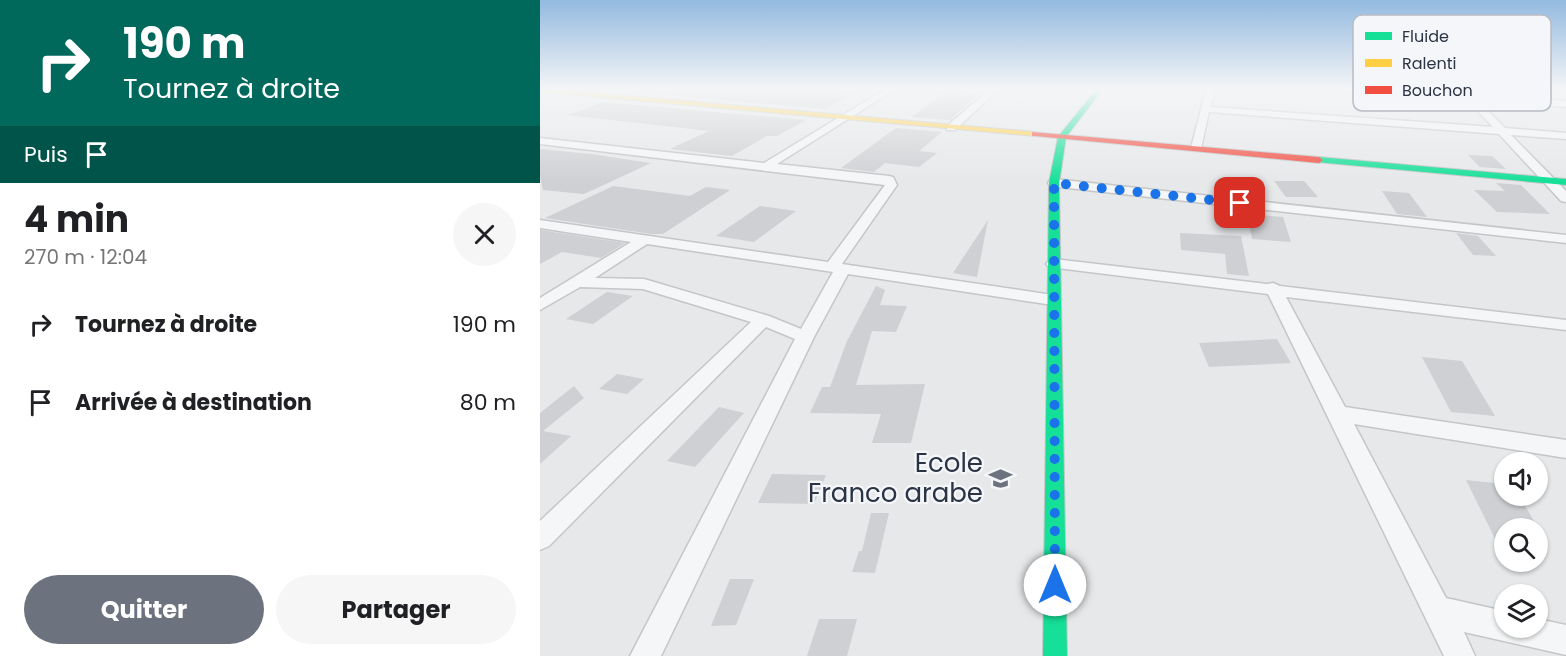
<!DOCTYPE html>
<html lang="fr">
<meta charset="utf-8">
<style>
:root{--surface:#fff;--page:#f6f6f6;--text:#202124;--muted:#757577;--accent:#6c737f}
body{margin:0;font-family:Poppins,sans-serif;background:var(--page);color:var(--text);height:100vh;display:flex;flex-direction:column;font-size:22px;white-space:nowrap}
*{box-sizing:border-box;margin:0}
p{font-size:20px;color:var(--muted)}
.icon{flex:none;width:33px;height:33px;fill:none;stroke:currentColor;stroke-width:2;stroke-linecap:round;stroke-linejoin:round}
.map{position:relative;flex:1;overflow:hidden}
.drawer{display:flex;flex-direction:column;background:var(--surface);width:540px}
.drawer>*{flex:none}
.top-card{background:#00695c;color:#fff;overflow:hidden}
.buttons{position:absolute;left:954px;top:452px;display:grid;gap:12px}
.buttons a{display:grid;place-items:center;width:54px;height:54px;border-radius:50%;background:var(--surface);box-shadow:0 2px 4px #0004;font-size:30px}
.pin{position:absolute;display:grid;place-items:center;width:51px;height:51px;color:#fff;margin:-26px;border-radius:12px;box-shadow:0 3px 9px #0006}
.me{position:absolute;width:66px;margin:-33px;rotate:0deg;stroke-linejoin:round;filter:drop-shadow(0 0 4px #0008)}
.turn{display:flex;align-items:center;gap:21px;height:126px;padding:0 24px;font-size:27px}
.turn .icon{width:78px;height:78px;stroke-width:2.5}
.turn b{display:block;font-size:42px;line-height:51px}
.then{display:flex;align-items:center;height:57px;padding:0 24px;background:#0003;gap:12px;font-size:22px}
.round{display:grid;place-items:center;flex:none;width:63px;height:63px;border-radius:32px;background:var(--page)}
.head{display:flex;align-items:center;justify-content:space-between;height:102px;padding:0 24px}
h1{font-size:36px;font-weight:700;line-height:45px}
.action{display:flex;gap:12px;margin-top:auto;padding:12px 24px}
.action a{flex:1;height:69px;border-radius:36px;background:var(--accent);color:#fff;font-size:24px;font-weight:700;line-height:69px;text-align:center}
.action a+a{background:var(--page);color:var(--text)}
ul{padding:0;list-style:none}
li{display:flex;align-items:center;gap:18px;height:78px;padding:0 24px}
li div{flex:1}
li b{display:block;font-size:22px}
li em{font-style:normal}
main{display:flex;flex:1;min-height:0}
.map>svg:first-child{display:block}
</style>
<main>
<section class="drawer">
<div class="top-card">
<div class="turn"><svg class="icon" aria-label="right" viewBox="0 0 24 24"><path d="M7 20v-9h11M14 6l5 5-5 5"/></svg><div><b>190 m</b>Tournez à droite</div></div>
<div class="then">Puis<svg class="icon" aria-label="arrive" viewBox="0 0 24 24"><path d="M6 21V4h12l-3 4 3 4H6"/></svg></div>
</div>
<div class="head"><div><h1>4 min</h1><p>270 m · 12:04</p></div><a class="round"><svg class="icon" aria-label="close" viewBox="0 0 24 24"><path d="M6 6l12 12M18 6L6 18"/></svg></a></div>
<ul>
<li><svg class="icon" aria-label="right" viewBox="0 0 24 24"><path d="M7 20v-9h11M14 6l5 5-5 5"/></svg><div><b>Tournez à droite</b></div><em>190 m</em></li>
<li><svg class="icon" aria-label="arrive" viewBox="0 0 24 24"><path d="M6 21V4h12l-3 4 3 4H6"/></svg><div><b>Arrivée à destination</b></div><em>80 m</em></li>
</ul>
<div class="action"><a>Quitter</a><a>Partager</a></div>
</section>
<div class="map">
<svg width="1026" height="656" viewBox="0 0 1026 656">
<rect width="100%" height="100%" fill="#e6e8ea"/>
<g fill="#ced0d3">
<polygon points="99,90 273,90 314,93 285,109 92,92"/>
<polygon points="407,91 439,94 410,120 372,117"/>
<polygon points="64,102 266,120 237,136 227,136 192,156 174,154 130,149 169,131 28,115"/>
<polygon points="356,128 402,132 379,151 397,153 379,167 345,163 334,172 301,168"/>
<polygon points="0,149 51,154 111,163 44,194 3,190 0,176"/>
<polygon points="928,155 952,156 966,169 940,167"/>
<polygon points="734,181 764,181 778,197 746,197"/>
<polygon points="956,183 981,185 1010,214 957,212 934,190 965,191"/>
<polygon points="73,186 150,196 166,187 190,190 123,234 111,234 5,218"/>
<polygon points="842,191 869,193 887,217 857,214"/>
<polygon points="220,206 256,211 214,242 176,236"/>
<polygon points="707,214 743,217 751,242 712,239"/>
<polygon points="448,220 437,277 413,273"/>
<polygon points="0,230 85,243 61,258 22,252 0,264"/>
<polygon points="640,233 701,236 709,276 687,274 685,254 641,250"/>
<polygon points="916,233 938,236 956,256 933,255"/>
<polygon points="336,286 345,290 340,305 367,306 356,332 332,331 316,385 385,384 371,443 332,443 341,414 270,413 282,387 290,387 307,341"/>
<polygon points="67,292 93,296 53,324 26,319"/>
<polygon points="737,339 751,363 669,367 659,343"/>
<polygon points="882,357 922,361 955,416 911,412"/>
<polygon points="77,374 104,379 87,394 59,389"/>
<polygon points="34,386 44,398 3,431 31,436 0,464 0,413"/>
<polygon points="179,407 204,413 155,467 127,461"/>
<polygon points="232,474 286,475 274,504 218,503"/>
<polygon points="926,480 964,484 964,495 979,495 998,528 964,528 964,557"/>
<polygon points="331,513 349,513 335,573 312,572 319,551 322,551"/>
<polygon points="190,579 214,579 196,625 171,626"/>
<polygon points="279,619 317,619 307,656 267,656"/>
</g>
<g fill="none" stroke-linecap="round" stroke-linejoin="round">
<defs>
<g id="street">
<path d="M344 90H354L237 164 349 176 353 177 357 185 302 264 513 295 519 296 521 300 519 304 513 305 308 274 274 337 121 656H90L255 339 226 327 9 546 0 550V521L211 322 103 289 40 287 0 310V298L91 242 0 228V220L288 262 345 185 0 144V138L224 163ZM107 244 293 272 261 329 229 316 104 279 55 278Z"/>
<polygon points="449,90 458,90 415,130 407,130 407,126"/>
<polygon points="666,90 674,90 671,107 953,127 927,100 806,93 802,90 845,90 923,95 927,92 932,95 1026,101 1026,107 938,101 965,128 1026,133 1026,139 971,135 1026,191 1026,202 1021,201 959,134 669,112 661,148 660,150 652,150 651,148"/>
<polygon points="514,179 1026,235 1026,243 510,186 508,183 510,180"/>
<polygon points="514,259 727,284 733,283 740,286 1026,320 1026,330 746,297 805,407 1026,440 1026,458 814,424 906,598 964,611 964,627 998,627 998,619 1026,625 1026,655 924,632 935,656 904,656 728,294 509,267 506,264 509,261"/>
</g>
<g id="fast">
<polygon points="556,90 562,90 526,137 519,183 527,656 503,656 509,183 518,137"/>
<polygon points="779,157 1026,179 1026,185 776,162 776,158"/>
</g>
<polygon id="slow" points="0,90 22,90 495,132 499,134 495,136 1,92"/>
<polygon id="jam" points="492,132 779,157 783,160 779,163 495,136 492,136"/>
</defs>
<use href="#street" stroke="#c4c6c8" stroke-width="3"/>
<use href="#fast" stroke="#c4c6c8" stroke-width="2"/>
<use href="#slow" stroke="#c4c6c8" stroke-width="2"/>
<use href="#jam" stroke="#c4c6c8" stroke-width="2"/>
<use href="#street" fill="#f5f6f7" fill-rule="evenodd"/>
<use href="#fast" fill="#16e098" fill-rule="evenodd"/>
<use href="#slow" fill="#ffcf43" fill-rule="evenodd"/>
<use href="#jam" fill="#f24e42" fill-rule="evenodd"/>
</g>
<linearGradient id="sky" x2="0" y2="1"><stop stop-color="#93bae0"/><stop offset="0.49" stop-color="#f4f5f6"/><stop offset="1" stop-color="#f4f5f6" stop-opacity="0"/></linearGradient>
<rect width="1026" height="182" fill="url(#sky)"/>
<g fill="none" stroke-linecap="round" stroke-linejoin="round">
<polyline stroke="#1a73e8" stroke-width="10" stroke-dasharray="0 18" points="515,585 514,183 700,203"/>
</g>
<defs>
<symbol id="school-bare" viewBox="-9 -9 18 18"><path d="M0-5L7-2L0 1L-7-2ZM-4 1L0 2.5L4 1V4Q0 6-4 4Z" fill="#6c737f" stroke="#f4f6f9" stroke-width="2.5" paint-order="stroke"/></symbol>
</defs>
<g fill-rule="evenodd">
<use href="#school-bare" x="444" y="462" width="33" height="33"/>
</g>
<g text-anchor="middle" stroke-width="4.5" stroke-linejoin="round" paint-order="stroke">
<g font-size="26" fill="#2b3445" stroke="#f4f6f9" text-anchor="end">
<text x="443" y="472">Ecole<tspan x="443" dy="30">Franco arabe</tspan></text>
</g>
</g>
<rect x="813" y="15" width="198" height="96" rx="9" fill="#f4f6f9" stroke="#b8bcc3" stroke-width="1.5"/>
<rect x="825" y="32" width="27" height="8" fill="#16e098"/>
<rect x="825" y="59" width="27" height="8" fill="#ffcf43"/>
<rect x="825" y="86" width="27" height="8" fill="#f24e42"/>
<g font-size="16" fill="#2b3445">
<text x="862" y="42">Fluide</text>
<text x="862" y="69">Ralenti</text>
<text x="862" y="96">Bouchon</text>
</g>
</svg>
<div class="buttons">
<a><svg class="icon" aria-label="sound" viewBox="0 0 24 24"><path d="M4 9h4l5-4v14l-5-4H4zM17 9q2 3 0 6"/></svg></a>
<a><svg class="icon" aria-label="search" viewBox="0 0 24 24"><circle cx="10" cy="10" r="6"/><path d="M15 15l6 6"/></svg></a>
<a><svg class="icon" aria-label="layers" viewBox="0 0 24 24"><path d="M12 4l9 5-9 5-9-5zM3 14l9 5 9-5"/></svg></a>
</div>
<div class="pin" style="left:700px;top:203px;background:#d93025"><svg class="icon" aria-label="arrive" viewBox="0 0 24 24"><path d="M6 21V4h12l-3 4 3 4H6"/></svg></div>
<svg class="me" style="left:515px;top:585px" viewBox="-20 -20 40 40"><circle r="19" fill="#fff"/><path d="M0-13L10 11 0 6-10 11z" fill="#1a73e8"/></svg>
</div>
</main>
